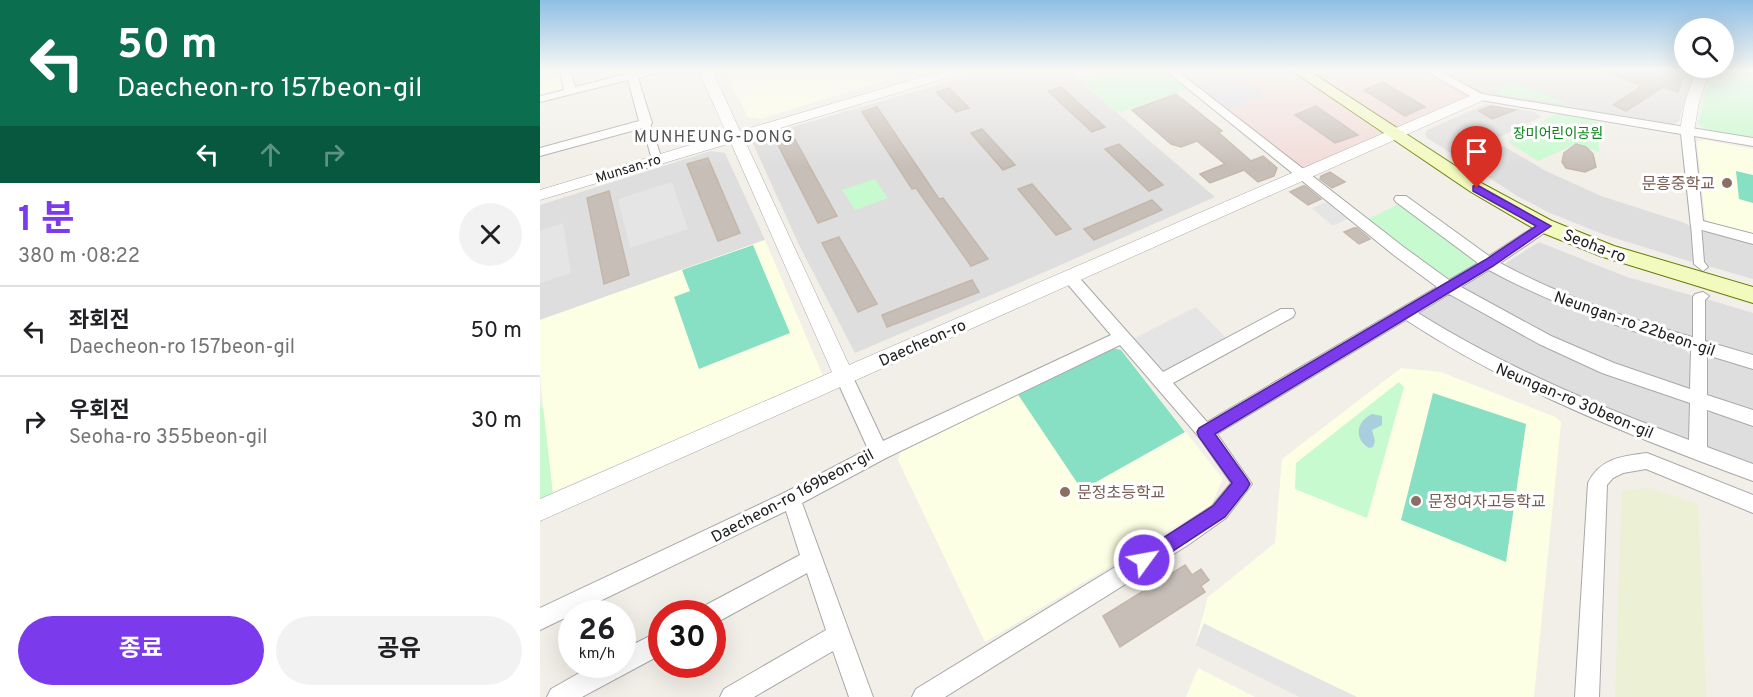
<!DOCTYPE html>
<html lang="ko">
<meta charset="utf-8">
<style>
:root{--surface:#fff;--page:#f2f2f2;--text:#202124;--muted:#757577;--line:#e0e0e0;--accent:#7c3aed}
body{margin:0;font-family:Overpass,"Noto Sans KR",sans-serif;background:var(--page);color:var(--text);height:100vh;display:flex;flex-direction:column;font-size:22px;white-space:nowrap}
*{box-sizing:border-box;margin:0}
p{font-size:20px;color:var(--muted)}
.icon{flex:none;width:33px;height:33px;fill:none;stroke:currentColor;stroke-width:2;stroke-linecap:round;stroke-linejoin:round}
.map{position:relative;flex:1;overflow:hidden}
.panel{display:flex;flex-direction:column;background:var(--surface);width:540px}
.panel>*{flex:none}
.guide{background:#0b6e4f;color:#fff;overflow:hidden}
.buttons{position:absolute;left:1134px;top:18px;display:grid;gap:12px}
.buttons a{display:grid;place-items:center;width:60px;height:60px;border-radius:50%;background:var(--surface);box-shadow:0 6px 24px #0002;font-size:30px}
.speed{position:absolute;left:18px;top:600px;display:flex;gap:12px;font-size:30px;font-weight:700;text-align:center}
.speed>*{display:grid;place-content:center;width:78px;height:78px;border-radius:50%;background:var(--surface);box-shadow:0 6px 24px #0002;line-height:1}
.speed small{font-size:15px;font-weight:400}
.speed .limit{border:9px solid #d22;background:#fff;color:#111}
.pin{position:absolute;display:grid;place-items:center;width:51px;height:51px;color:#fff;margin:-62px -26px;border-radius:50% 50% 50% 0;rotate:-45deg;box-shadow:0 0 6px #0007}
.pin .icon{rotate:45deg}
.me{position:absolute;width:66px;margin:-33px;rotate:58deg;stroke-linejoin:round;filter:drop-shadow(0 0 4px #0008)}
.turn{display:flex;align-items:center;gap:21px;height:126px;padding:0 18px;font-size:27px}
.turn .icon{width:78px;height:78px;stroke-width:2.5}
.turn b{display:block;font-size:42px;line-height:51px}
.lanes{display:flex;align-items:center;height:57px;padding:0 18px;background:#0003;justify-content:center;gap:30px;direction:ltr}
.lanes .off{opacity:.35}
.round{display:grid;place-items:center;flex:none;width:63px;height:63px;border-radius:32px;background:var(--page)}
.head{display:flex;align-items:center;justify-content:space-between;height:102px;padding:0 18px}
h1{font-size:36px;font-weight:700;line-height:45px;color:var(--accent)}
.cta{display:flex;gap:12px;margin-top:auto;padding:12px 18px}
.cta a{flex:1;height:69px;border-radius:36px;background:var(--accent);color:#fff;font-size:24px;font-weight:700;line-height:69px;text-align:center}
.cta a+a{background:var(--page);color:var(--text)}
ul{padding:0;list-style:none}
li{display:flex;align-items:center;gap:18px;height:90px;padding:0 18px;border-top:2px solid var(--line)}
li div{flex:1}
li b{display:block;font-size:22px}
li em{font-style:normal}
main{display:flex;flex:1;min-height:0}
.map>svg:first-child{display:block}
</style>
<main>
<section class="panel">
<div class="guide">
<div class="turn"><svg class="icon" aria-label="left" viewBox="0 0 24 24"><path d="M17 20v-9H6M10 6l-5 5 5 5"/></svg><div><b>50 m</b>Daecheon-ro 157beon-gil</div></div>
<div class="lanes"><svg class="icon" aria-label="left" viewBox="0 0 24 24"><path d="M17 20v-9H6M10 6l-5 5 5 5"/></svg><svg class="icon off" aria-label="ahead" viewBox="0 0 24 24"><path d="M12 20V5M6 11l6-6 6 6"/></svg><svg class="icon off" aria-label="right" viewBox="0 0 24 24"><path d="M7 20v-9h11M14 6l5 5-5 5"/></svg></div>
</div>
<div class="head"><div><h1>1 분</h1><p>380 m · 08:22</p></div><a class="round"><svg class="icon" aria-label="close" viewBox="0 0 24 24"><path d="M6 6l12 12M18 6L6 18"/></svg></a></div>
<ul>
<li><svg class="icon" aria-label="left" viewBox="0 0 24 24"><path d="M17 20v-9H6M10 6l-5 5 5 5"/></svg><div><b>좌회전</b><p>Daecheon-ro 157beon-gil</p></div><em>50 m</em></li>
<li><svg class="icon" aria-label="right" viewBox="0 0 24 24"><path d="M7 20v-9h11M14 6l5 5-5 5"/></svg><div><b>우회전</b><p>Seoha-ro 355beon-gil</p></div><em>30 m</em></li>
</ul>
<div class="cta"><a>종료</a><a>공유</a></div>
</section>
<div class="map">
<svg width="1213" height="697" viewBox="0 0 1213 697">
<rect width="100%" height="100%" fill="#f2efe8"/>
<g fill="#dfdede">
<polygon points="449,70 527,70 675,197 500,274 315,353 259,245 211,139"/>
<polygon points="898,70 1154,70 1139,121 1134,124 1124,124 948,95 937,92"/>
<polygon points="946,104 995,112 1001,117 917,157 887,138 885,134 887,130"/>
<polygon points="956,145 965,147 1006,171 1061,196 1145,223 1153,228 1155,263 1065,235 1010,213 977,196 922,160"/>
<polygon points="171,151 185,153 225,240 0,320 0,205"/>
<polygon points="1169,231 1213,242 1213,279 1161,264 1161,232"/>
<polygon points="999,242 1087,277 1154,296 1154,337 1148,339 1044,304 970,270 966,263"/>
<polygon points="947,269 1138,344 1152,356 1153,387 1141,391 1069,366 924,293 924,284"/>
<polygon points="912,293 1146,399 1155,408 1155,441 1144,444 1004,385 880,318 878,311 907,294"/>
<polygon points="1163,298 1213,313 1213,357 1169,344 1163,339"/>
<polygon points="1175,357 1213,369 1213,413 1174,400 1165,391 1166,361"/>
<polygon points="1178,409 1213,421 1213,470 1166,447 1168,413"/>
</g>
<polygon fill="#f2dbd8" points="635,70 886,70 932,95 763,169"/>
<g fill="#fdffe4">
<polygon points="184,70 349,70 355,77 220,119 208,117"/>
<polygon points="22,74 25,89 20,93 0,98 0,80"/>
<polygon points="1165,140 1213,149 1213,233 1168,222 1165,218 1157,141"/>
<polygon points="225,240 283,376 12,492 0,375 0,320"/>
<polygon points="572,348 581,350 683,479 671,505 445,642 358,460 362,446"/>
<polygon points="861,368 901,372 1015,417 1021,422 994,697 759,697 655,645 668,597 735,543 742,459"/>
<polygon points="658,668 715,697 646,697"/>
</g>
<polygon fill="#ecf0d4" points="1110,488 1158,504 1166,697 1075,697 1082,491"/>
<g fill="#c7face">
<polygon points="572,70 628,70 651,88 578,113 540,80"/>
<polygon points="1170,70 1213,70 1213,138 1172,132 1158,124"/>
<polygon points="973,81 1029,105 955,94"/>
<polygon points="1020,114 1058,121 1059,152 1036,144 998,161 968,142 1013,115"/>
<polygon points="335,179 348,198 315,210 302,190"/>
<polygon points="861,203 935,256 937,264 913,280 903,278 826,220"/>
<polygon points="859,382 864,387 827,518 755,489 756,463"/>
<polygon points="0,398 1,408 3,407 13,494 0,500"/>
</g>
<g fill="#87e0c3">
<polygon points="1196,171 1213,175 1213,203 1199,199"/>
<polygon points="213,245 250,333 159,369 134,297 150,291 142,270"/>
<polygon points="572,348 581,350 645,432 542,490 477,393"/>
<polygon points="893,393 986,424 966,562 861,520"/>
</g>
<g fill="#e5e5e5">
<polygon points="132,182 148,229 90,248 78,199"/>
<polygon points="786,202 807,219 793,226 772,208"/>
<polygon points="23,223 31,273 0,283 0,231"/>
<polygon points="656,307 687,339 622,374 593,339"/>
<polygon points="664,623 673,628 817,697 759,697 655,645"/>
</g>
<polygon fill="#dddce8" points="691,74 724,96 690,109 659,85"/>
<path fill="#a9cfdf" d="M832 414 842 416V425L832 430 835 441 833 447 829 448C813 438 817 421 832 414Z"/>
<g fill="#c7beb7" stroke="#c4b7aa" stroke-width="1.5">
<polygon points="1061,70 1120,70 1142,78 1138,92 1123,87 1086,111 1073,105 1102,86"/>
<polygon points="843,82 885,107 865,116 824,90"/>
<polygon points="521,87 565,127 552,132 508,91"/>
<polygon points="409,88 429,108 416,112 396,92"/>
<polygon points="636,94 682,131 678,132 711,161 723,156 737,168 734,176 718,182 704,170 670,183 660,174 685,164 657,141 641,147 631,144 592,110"/>
<polygon points="776,106 818,135 795,143 755,115"/>
<polygon points="951,106 975,110 952,119 939,111"/>
<polygon points="337,107 399,199 403,198 448,259 431,266 376,188 372,189 322,112"/>
<polygon points="442,129 475,165 463,170 431,133"/>
<polygon points="252,134 297,216 278,223 235,139"/>
<polygon points="579,144 623,185 609,191 565,149"/>
<polygon points="1036,144 1046,147 1053,154 1056,167 1045,172 1026,168 1022,162 1024,153"/>
<polygon points="168,158 200,233 178,241 147,164"/>
<polygon points="790,172 805,182 792,188 780,179 781,176"/>
<polygon points="492,184 531,229 516,235 478,189"/>
<polygon points="763,186 765,186 781,199 768,205 750,192"/>
<polygon points="69,191 89,275 64,284 47,198"/>
<polygon points="612,200 622,210 554,240 544,229"/>
<polygon points="814,228 817,228 830,239 819,244 804,232"/>
<polygon points="299,237 337,304 318,312 282,243"/>
<polygon points="432,280 439,292 347,327 342,315"/>
<polygon points="645,565 652,575 661,569 669,580 661,586 665,592 580,647 563,616"/>
</g>
<g fill="none" stroke-linecap="round" stroke-linejoin="round">
<defs>
<g id="pedestrian">
<polygon points="106,120 110,123 122,160 120,162 117,163 112,160 102,123"/>
<polygon points="1156,221 1161,224 1164,262 1168,267 1163,271 1154,264 1151,224"/>
<polygon points="1163,292 1169,296 1165,300 1165,346 1163,349 1155,349 1153,346 1153,297 1155,294"/>
</g>
<g id="minor">
<polygon points="20,70 30,70 35,87 86,74 85,70 95,70 96,72 121,70 120,72 98,78 112,123 110,126 0,156 0,148 99,121 88,80 0,102 0,96 24,90"/>
<path d="M625 70H636L865 248 909 280 938 263 856 202 854 199 856 196H866L949 256 1000 223H1010L1012 226 1010 229 960 263C1039 306 1127 330 1213 355V369L1167 355V395L1213 410V426L1167 410V447L1213 464V481C1093 437 973 390 866 320L677 434 712 484 686 518 648 545 405 697H372L376 689 634 531 672 506 691 483 659 437 580 345 346 458 262 503 333 697H309L293 651 214 697H180L184 689 286 630 267 573 172 625V614H161L164 606 260 555 246 511 0 630V608L244 493 328 449 295 376 298 371 304 369 310 371 343 441 571 335 525 281 522 277 525 273H535L623 372 741 309H753L755 313 753 317 633 383 667 422 897 287 855 256ZM949 270C1013 305 1082 328 1151 350L1150 389 1074 363 1011 336 921 287ZM909 294 999 344 1062 373 1150 403 1149 440C1055 405 963 366 878 313Z"/>
<polygon points="884,70 898,70 942,94 1213,138 1213,146 1154,136 1163,221 1213,234 1213,244 1151,227 1141,134 935,99"/>
<path d="M1107 453 1213 495V513L1106 469 1083 473 1073 478 1067 485 1059 697H1035L1048 483C1060 458 1083 456 1107 453Z"/>
<polygon points="122,630 122,654 42,697 7,697 11,689 55,664 82,664 82,650"/>
</g>
<g id="tertiary">
<polygon points="158,70 172,70 200,131 405,70 425,70 423,73 204,139 309,365 934,94 944,94 946,97 944,100 0,521 0,499 292,372 191,143 0,200 0,190 187,134"/>
<polygon points="1156,70 1170,70 1159,102 1154,131 1147,135 1140,131 1145,102"/>
</g>
<polygon id="secondary" points="751,70 768,70 943,184 1012,221 1074,246 1213,287 1213,303 1060,256 998,231 931,192"/>
</defs>
<use href="#pedestrian" stroke="#a8a8a8" stroke-width="2"/>
<use href="#minor" stroke="#a8a8a8" stroke-width="2"/>
<use href="#tertiary" stroke="#a8a8a8" stroke-width="1"/>
<use href="#secondary" stroke="#687c05" stroke-width="2"/>
<use href="#pedestrian" fill="#fff" fill-rule="evenodd"/>
<use href="#minor" fill="#fff" fill-rule="evenodd"/>
<use href="#tertiary" fill="#fff" fill-rule="evenodd"/>
<use href="#secondary" fill="#f3fabe" fill-rule="evenodd"/>
</g>
<linearGradient id="sky" x2="0" y2="1"><stop stop-color="#8fbfe4"/><stop offset="0.42" stop-color="#f9f8f5"/><stop offset="1" stop-color="#f9f8f5" stop-opacity="0"/></linearGradient>
<rect width="1213" height="167" fill="url(#sky)"/>
<polygon fill="#7c3aed" stroke="#51269a" stroke-width="1.5" points="937,185 1011,226 953,266 675,434 707,479 710,484 707,489 685,517 610,566 604,569 598,566 595,560 598,554 673,506 692,483 659,437 657,432 659,428 945,260 996,226 933,191 933,186"/>
<g fill="#8d6e63" stroke="#fff" stroke-width="2">
<circle cx="1187" cy="183" r="6"/>
<circle cx="525" cy="492" r="6"/>
<circle cx="876" cy="501" r="6"/>
</g>
<g text-anchor="middle" stroke-width="6" stroke-linejoin="round" paint-order="stroke">
<g font-size="14" fill="#0c831d" stroke="#fff">
<text x="1018" y="138">장미어린이공원</text>
</g>
<g font-size="14" fill="#212121" stroke="#fff">
<text transform="translate(88 168) rotate(-17)" y="5">Munsan-ro</text>
</g>
<g font-size="16" letter-spacing="1.5" fill="#545454" stroke="#fff">
<text x="174" y="142">MUNHEUNG-DONG</text>
</g>
<g font-size="16" fill="#785e54" stroke="#fff" text-anchor="start">
<text x="1175" y="189" text-anchor="end">문흥중학교</text>
<text x="537" y="498">문정초등학교</text>
<text x="888" y="507">문정여자고등학교</text>
</g>
<g font-size="16" fill="#212121" stroke="#fff">
<text transform="translate(1055 245) rotate(21)" y="6">Seoha-ro</text>
<text transform="translate(1095 323) rotate(19)" y="6">Neungan-ro 22beon-gil</text>
<text transform="translate(382 342) rotate(-24)" y="6">Daecheon-ro</text>
<text transform="translate(1035 400) rotate(23)" y="6">Neungan-ro 30beon-gil</text>
<text transform="translate(252 495) rotate(-28)" y="6">Daecheon-ro 169beon-gil</text>
</g>
</g>
</svg>
<div class="buttons">
<a><svg class="icon" aria-label="search" viewBox="0 0 24 24"><circle cx="10" cy="10" r="6"/><path d="M15 15l6 6"/></svg></a>
</div>
<div class="speed"><div>26<small>km/h</small></div><div class="limit">30</div></div>
<div class="pin" style="left:937px;top:188px;background:#d93025"><svg class="icon" aria-label="arrive" viewBox="0 0 24 24"><path d="M6 21V4h12l-3 4 3 4H6"/></svg></div>
<svg class="me" style="left:604px;top:560px" viewBox="-20 -20 40 40"><circle r="17" fill="#7c3aed" stroke="#fff" stroke-width="3"/><path d="M0-11L8 9 0 5-8 9z" fill="#fff"/></svg>
</div>
</main>
